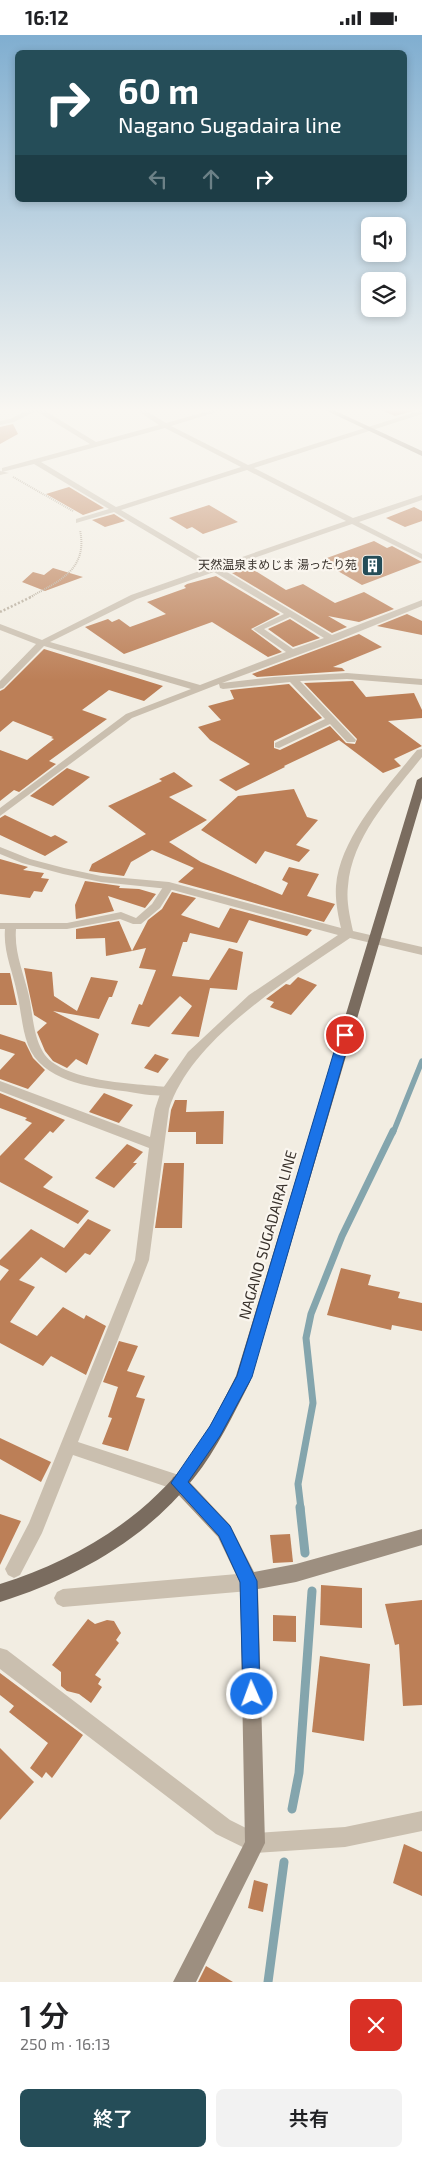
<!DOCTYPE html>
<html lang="ja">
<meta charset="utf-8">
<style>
:root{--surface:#fff;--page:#f2f2f2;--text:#202124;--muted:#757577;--accent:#254d58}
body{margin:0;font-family:"Exo 2","Noto Sans JP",sans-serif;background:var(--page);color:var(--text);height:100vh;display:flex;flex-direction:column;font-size:19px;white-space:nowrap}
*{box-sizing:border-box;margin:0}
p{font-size:16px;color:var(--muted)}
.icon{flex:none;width:28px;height:28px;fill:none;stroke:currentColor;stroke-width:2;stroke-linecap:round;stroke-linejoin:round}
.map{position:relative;height:1947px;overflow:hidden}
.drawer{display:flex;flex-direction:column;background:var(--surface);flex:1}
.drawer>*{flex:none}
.guide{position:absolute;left:15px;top:15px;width:392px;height:152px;border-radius:8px;box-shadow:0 2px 8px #0003;background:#254d58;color:#fff;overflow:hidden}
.controls{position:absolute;left:361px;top:182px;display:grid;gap:10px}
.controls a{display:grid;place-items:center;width:45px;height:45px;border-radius:8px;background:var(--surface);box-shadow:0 2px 8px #0003;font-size:25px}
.pin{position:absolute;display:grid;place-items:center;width:42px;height:42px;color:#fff;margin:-21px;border:2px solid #fff;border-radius:50%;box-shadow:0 1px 5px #0007}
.me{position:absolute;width:55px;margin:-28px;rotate:358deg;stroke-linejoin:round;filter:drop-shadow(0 0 4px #0008)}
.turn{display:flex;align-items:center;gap:18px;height:105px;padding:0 20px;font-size:22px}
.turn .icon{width:65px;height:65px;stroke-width:2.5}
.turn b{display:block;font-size:35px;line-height:42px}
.lanes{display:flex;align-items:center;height:48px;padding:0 20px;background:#0003;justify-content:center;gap:25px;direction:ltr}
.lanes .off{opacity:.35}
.round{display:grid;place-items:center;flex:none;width:52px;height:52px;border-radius:8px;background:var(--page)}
.headline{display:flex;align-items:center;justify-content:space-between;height:85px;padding:0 20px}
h1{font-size:30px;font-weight:600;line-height:38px}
.button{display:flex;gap:10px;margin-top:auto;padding:10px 20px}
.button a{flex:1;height:58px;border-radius:8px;background:var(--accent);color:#fff;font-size:20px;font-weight:600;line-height:58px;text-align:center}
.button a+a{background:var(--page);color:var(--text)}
.status{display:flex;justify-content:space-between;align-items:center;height:35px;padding:0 25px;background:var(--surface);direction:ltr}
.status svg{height:14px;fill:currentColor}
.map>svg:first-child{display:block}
</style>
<div class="status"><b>16:12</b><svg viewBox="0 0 49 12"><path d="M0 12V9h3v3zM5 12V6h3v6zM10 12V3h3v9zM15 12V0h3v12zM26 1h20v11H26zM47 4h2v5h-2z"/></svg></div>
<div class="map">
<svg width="422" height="1947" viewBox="0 0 422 1947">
<rect width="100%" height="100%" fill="#f2ede2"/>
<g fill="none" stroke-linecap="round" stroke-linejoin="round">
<polyline stroke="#84a5ad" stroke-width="5.5" points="393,1098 422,1026"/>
<polyline stroke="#84a5ad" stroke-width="7" points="301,1474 298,1449 313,1368 306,1303 311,1279 342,1201 393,1096"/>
<g stroke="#84a5ad" stroke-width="9">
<polyline points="300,1472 305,1518"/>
<polyline points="292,1774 299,1738 312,1556"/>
<polyline points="268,1947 284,1827"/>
</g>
</g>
<g fill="#bc7f57">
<polygon points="379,374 420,374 395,381"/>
<polygon points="13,389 18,399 0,409 0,392"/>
<polygon points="69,452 104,473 83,480 46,459"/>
<polygon points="209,470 238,487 203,499 192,492 187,494 169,483"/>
<polygon points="414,472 422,476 422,486 405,492 386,483"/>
<polygon points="114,479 125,486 105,492 92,485"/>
<polygon points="374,506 387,513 392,511 422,527 362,550 324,528 329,526 324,524"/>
<polygon points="53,533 83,542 45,556 22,547 33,537 44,540"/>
<polygon points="251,533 286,555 303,549 335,568 364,557 394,574 359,587 328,581 347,592 332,598 232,538"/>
<polygon points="216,541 280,579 251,594 282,617 268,622 212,587 124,619 85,592 108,584 112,587 119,584 130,592 166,579 147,567 186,553 184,551 187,549"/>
<polygon points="407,579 422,586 422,600 377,591"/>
<polygon points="290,584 320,603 293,612 268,594"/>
<polygon points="359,599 382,612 333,632 342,633 345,636 257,642 252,639"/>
<polygon points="44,614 163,651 144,666 109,655 82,675 107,684 49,726 56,729 19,757 14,755 0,766 0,715 27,725 54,704 51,703 53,702 13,686 0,697 0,656 4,654"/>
<polygon points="353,646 366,662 414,658 422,675 422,683 388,686 422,711 394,724 401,731 383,738 339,705 284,731 285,732 236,756 219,745 250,729 210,705 198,692 221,685 208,671 234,664 230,655 289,649 322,683 274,706 274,713 280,715 330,691 346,708 355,709 357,704 304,648"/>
<polygon points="67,733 90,742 53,771 30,761"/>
<polygon points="174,737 193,751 169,762 207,785 169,807 201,827 282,860 288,848 282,845 289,832 319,839 307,861 335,869 324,887 178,847 194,833 152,815 131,827 124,841 89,836 92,829 146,799 108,771 162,746 159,744"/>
<polygon points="294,754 307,782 318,785 296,810 310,815 299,827 265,816 256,829 201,795 238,761"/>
<polygon points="5,780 51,802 55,800 68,807 45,821 0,800 0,783"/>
<polygon points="0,824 28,832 23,835 44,838 41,843 49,844 42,857 34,856 30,863 0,859"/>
<polygon points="85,846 120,851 119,853 139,854 156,859 145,873 108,861 114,876 76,884 75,870"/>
<polygon points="172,857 196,863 181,880 219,893 230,873 312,895 307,901 249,885 237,908 190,898 187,907 183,907 172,941 209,945 229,913 243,917 237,955 210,953 199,1002 171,999 192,971 180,961 149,992 131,989 139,969 142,970 156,935 139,933 146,913 132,916 148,885 162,874"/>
<polygon points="119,886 132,916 106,921 105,903 76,904 76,894"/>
<polygon points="24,933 52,937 54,961 77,976 91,942 118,946 112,962 109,962 99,984 53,976 99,999 87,1030 76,1024 67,1033 53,1026 45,1016 37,997 47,988 34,980"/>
<polygon points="0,938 10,938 17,970 0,970"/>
<polygon points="298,942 317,950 291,980 270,972 274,967 266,964 286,949 290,950"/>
<polygon points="0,999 25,1007 33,1023 45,1035 28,1054 0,1044 0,1035 15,1019 0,1014"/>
<polygon points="155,1019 169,1024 158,1038 144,1033"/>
<polygon points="0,1058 65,1085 53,1098 50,1096 24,1124 53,1142 43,1152 89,1176 78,1189 0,1147 0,1121 32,1088 25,1085 27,1083 0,1073"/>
<polygon points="104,1058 133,1070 119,1088 89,1077"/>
<polygon points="175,1065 187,1065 186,1077 224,1076 223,1109 196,1109 196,1097 168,1097 171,1075"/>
<polygon points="127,1109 143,1117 133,1128 137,1128 114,1153 95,1143"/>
<polygon points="164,1128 184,1128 182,1193 155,1193"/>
<polygon points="88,1184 111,1195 90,1220 85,1218 66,1238 41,1222 19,1245 35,1252 10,1287 37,1301 63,1272 84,1284 86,1280 106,1291 86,1340 51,1321 43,1331 0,1308 0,1246 9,1235 0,1230 0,1225 31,1194 64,1213"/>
<polygon points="341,1233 371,1240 368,1250 400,1257 398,1263 422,1268 422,1296 392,1290 391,1295 327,1280"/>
<polygon points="119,1306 138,1311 127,1336 145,1341 136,1362 145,1364 128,1416 102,1409 112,1383 108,1382 118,1352 103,1347"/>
<polygon points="0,1403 51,1427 41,1447 0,1424"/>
<polygon points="0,1479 21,1486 0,1530"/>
<polygon points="290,1499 293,1527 273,1528 270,1500"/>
<polygon points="321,1550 362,1553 362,1593 320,1590"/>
<polygon points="422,1565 422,1670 403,1671 399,1609 395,1610 385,1569"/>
<polygon points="273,1580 296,1581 296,1607 273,1606"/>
<polygon points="88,1584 95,1589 107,1585 114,1586 121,1598 116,1605 119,1608 95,1640 101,1644 98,1649 102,1652 91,1668 79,1659 67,1656 61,1651 61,1637 52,1630"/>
<polygon points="320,1621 370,1629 364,1706 312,1697"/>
<polygon points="0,1638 83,1700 52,1743 46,1737 42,1743 30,1733 48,1708 9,1677 14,1671 0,1660"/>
<polygon points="0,1713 34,1747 0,1785"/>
<polygon points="404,1809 422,1817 422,1861 393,1848"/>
<polygon points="254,1845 268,1849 263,1877 248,1873"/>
<polygon points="206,1931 233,1947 198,1947"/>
</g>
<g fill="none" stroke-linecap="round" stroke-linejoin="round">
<g stroke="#b5aa99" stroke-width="2" stroke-dasharray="1 1" stroke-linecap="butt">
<polyline points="13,442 73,476"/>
<path d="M30 562C60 546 88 534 80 495"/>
</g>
<polyline stroke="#b5aa99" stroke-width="2.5" stroke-dasharray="2 2" stroke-linecap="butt" points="0,577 33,561"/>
<g fill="#cabfaf" fill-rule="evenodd">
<polygon points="0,436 9,438 0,440"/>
<path d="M169 848 174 851 160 873 141 889H133L120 884 67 894H16C14 918 24 939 29 961 33 980 33 1000 43 1017 60 1047 137 1049 168 1052L172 1053 174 1056 172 1059C158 1063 137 1058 123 1056 89 1052 42 1046 28 1010 22 994 21 975 17 958 13 937 3 917 5 894H0V888H67L121 877 136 883 152 869 165 849Z"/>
</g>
<g fill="#cabfaf" fill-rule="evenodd">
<path d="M30 374H42L96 407 159 390 135 374H143L166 388 216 374H226L171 391 248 430 422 375V379L254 433 353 483 422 460V465L359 487 422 519V524L352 489 222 534 332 600 422 565V571L336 606 222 648 274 642 347 638 422 644V650L347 644 300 646 356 705 355 707H347L330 689 279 713 275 712V708L325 684 290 647 223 654 220 653 219 649 132 683 0 781V773L126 679 191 654 44 611 3 653 0 654V646L36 609 0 595V589L42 605 131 560 208 533 114 477 76 488V484L109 474 34 429 2 437V433L90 409 36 376 14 387 0 390V386L10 384ZM165 393 241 432 116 472 41 427ZM247 435 346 486 216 531 121 475ZM214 537 284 579 253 594 286 617 200 650 50 607 137 564ZM290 582 324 603 293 614 264 594Z"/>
<path d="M422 714V722C392 760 352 801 348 851 346 866 350 882 353 896L422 912V920L350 903C290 944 192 1002 169 1074L149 1225 78 1407 185 1442 187 1448 185 1454 179 1456 73 1420 42 1498 20 1540 14 1543 8 1540 5 1534 29 1488 135 1225 149 1113 0 1056V1046L150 1102 155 1074 161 1056 188 1017 249 960 338 900 169 854 101 847 63 839 22 828 0 819V812L30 824 64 833 101 841 169 847 341 893C338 880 335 865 336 851 340 802 387 752 417 715Z"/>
<polygon points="249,1538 255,1541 258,1547 255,1553 249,1556 63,1572 57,1569 54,1563 57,1557 63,1554"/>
<polygon points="0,1613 7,1615 230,1785 256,1798 345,1792 422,1776 422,1796 345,1812 255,1818 216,1799 0,1634"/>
</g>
<g fill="#9d8f80" fill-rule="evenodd">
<polygon points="323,374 331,374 422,416 422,421"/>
<polygon points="179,1440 185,1442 230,1490 254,1537 296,1529 422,1494 422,1510 296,1547 258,1554 265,1808 196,1947 173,1947 245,1807 240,1548 218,1502 173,1454 171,1448 173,1442"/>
</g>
<path fill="#7a6c5f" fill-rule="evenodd" d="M422 742V763L250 1347C233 1380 217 1414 194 1443 145 1505 74 1544 0 1567V1549C74 1526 145 1484 191 1421 209 1396 222 1368 236 1341L417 745Z"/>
</g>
<linearGradient id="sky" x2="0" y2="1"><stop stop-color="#80aed0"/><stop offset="0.58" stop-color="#f9f7f2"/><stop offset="1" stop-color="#f9f7f2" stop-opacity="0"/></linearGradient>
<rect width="422" height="646" fill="url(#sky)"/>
<polygon fill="#1a73e8" stroke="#114b97" points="345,996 351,1000 252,1342 220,1401 188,1447 230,1491 257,1546 260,1659 258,1665 252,1667 246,1665 243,1659 240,1547 219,1501 171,1448 210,1391 237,1341 339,1000"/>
<defs>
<symbol id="building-square" viewBox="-11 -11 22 22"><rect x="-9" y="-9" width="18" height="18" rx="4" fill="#254d58" stroke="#faf6ef"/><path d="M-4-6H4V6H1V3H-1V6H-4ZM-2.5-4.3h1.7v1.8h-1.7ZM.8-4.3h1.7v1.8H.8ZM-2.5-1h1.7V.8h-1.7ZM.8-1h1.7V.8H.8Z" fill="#fff"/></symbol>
</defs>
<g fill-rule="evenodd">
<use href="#building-square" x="360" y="518" width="25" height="25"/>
</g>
<g text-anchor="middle" stroke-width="4.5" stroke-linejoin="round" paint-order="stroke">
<g font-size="12" fill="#39322c" stroke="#faf6ef" text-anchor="end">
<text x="357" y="534">天然温泉まめじま 湯ったり苑</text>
</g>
<g font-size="15" fill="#39322c" stroke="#faf6ef">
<text transform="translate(268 1200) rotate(-74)" y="5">NAGANO SUGADAIRA LINE</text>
</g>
</g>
</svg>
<div class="controls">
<a><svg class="icon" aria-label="sound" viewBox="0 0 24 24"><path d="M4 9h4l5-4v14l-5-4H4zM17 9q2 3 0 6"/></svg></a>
<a><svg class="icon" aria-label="layers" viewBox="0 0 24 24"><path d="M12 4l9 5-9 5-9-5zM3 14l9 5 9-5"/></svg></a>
</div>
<div class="pin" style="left:345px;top:1000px;background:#d93025"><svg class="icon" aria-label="arrive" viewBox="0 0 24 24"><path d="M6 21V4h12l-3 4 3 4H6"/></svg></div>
<svg class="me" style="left:252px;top:1659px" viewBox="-20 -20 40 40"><circle r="17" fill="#1a73e8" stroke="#fff" stroke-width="3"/><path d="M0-11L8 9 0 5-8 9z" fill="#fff"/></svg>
<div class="guide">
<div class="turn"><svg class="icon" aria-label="right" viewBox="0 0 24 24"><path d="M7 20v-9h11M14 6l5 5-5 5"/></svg><div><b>60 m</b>Nagano Sugadaira line</div></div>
<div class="lanes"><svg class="icon off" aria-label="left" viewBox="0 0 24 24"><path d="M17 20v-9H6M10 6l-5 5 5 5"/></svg><svg class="icon off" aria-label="ahead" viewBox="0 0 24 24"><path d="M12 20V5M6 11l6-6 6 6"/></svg><svg class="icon" aria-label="right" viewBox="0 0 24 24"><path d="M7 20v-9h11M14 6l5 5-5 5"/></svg></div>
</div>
</div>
<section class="drawer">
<div class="headline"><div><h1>1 分</h1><p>250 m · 16:13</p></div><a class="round" style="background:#d93025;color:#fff"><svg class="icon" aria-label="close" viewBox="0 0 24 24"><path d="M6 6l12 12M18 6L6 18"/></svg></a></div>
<div class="button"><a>終了</a><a>共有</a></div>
</section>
